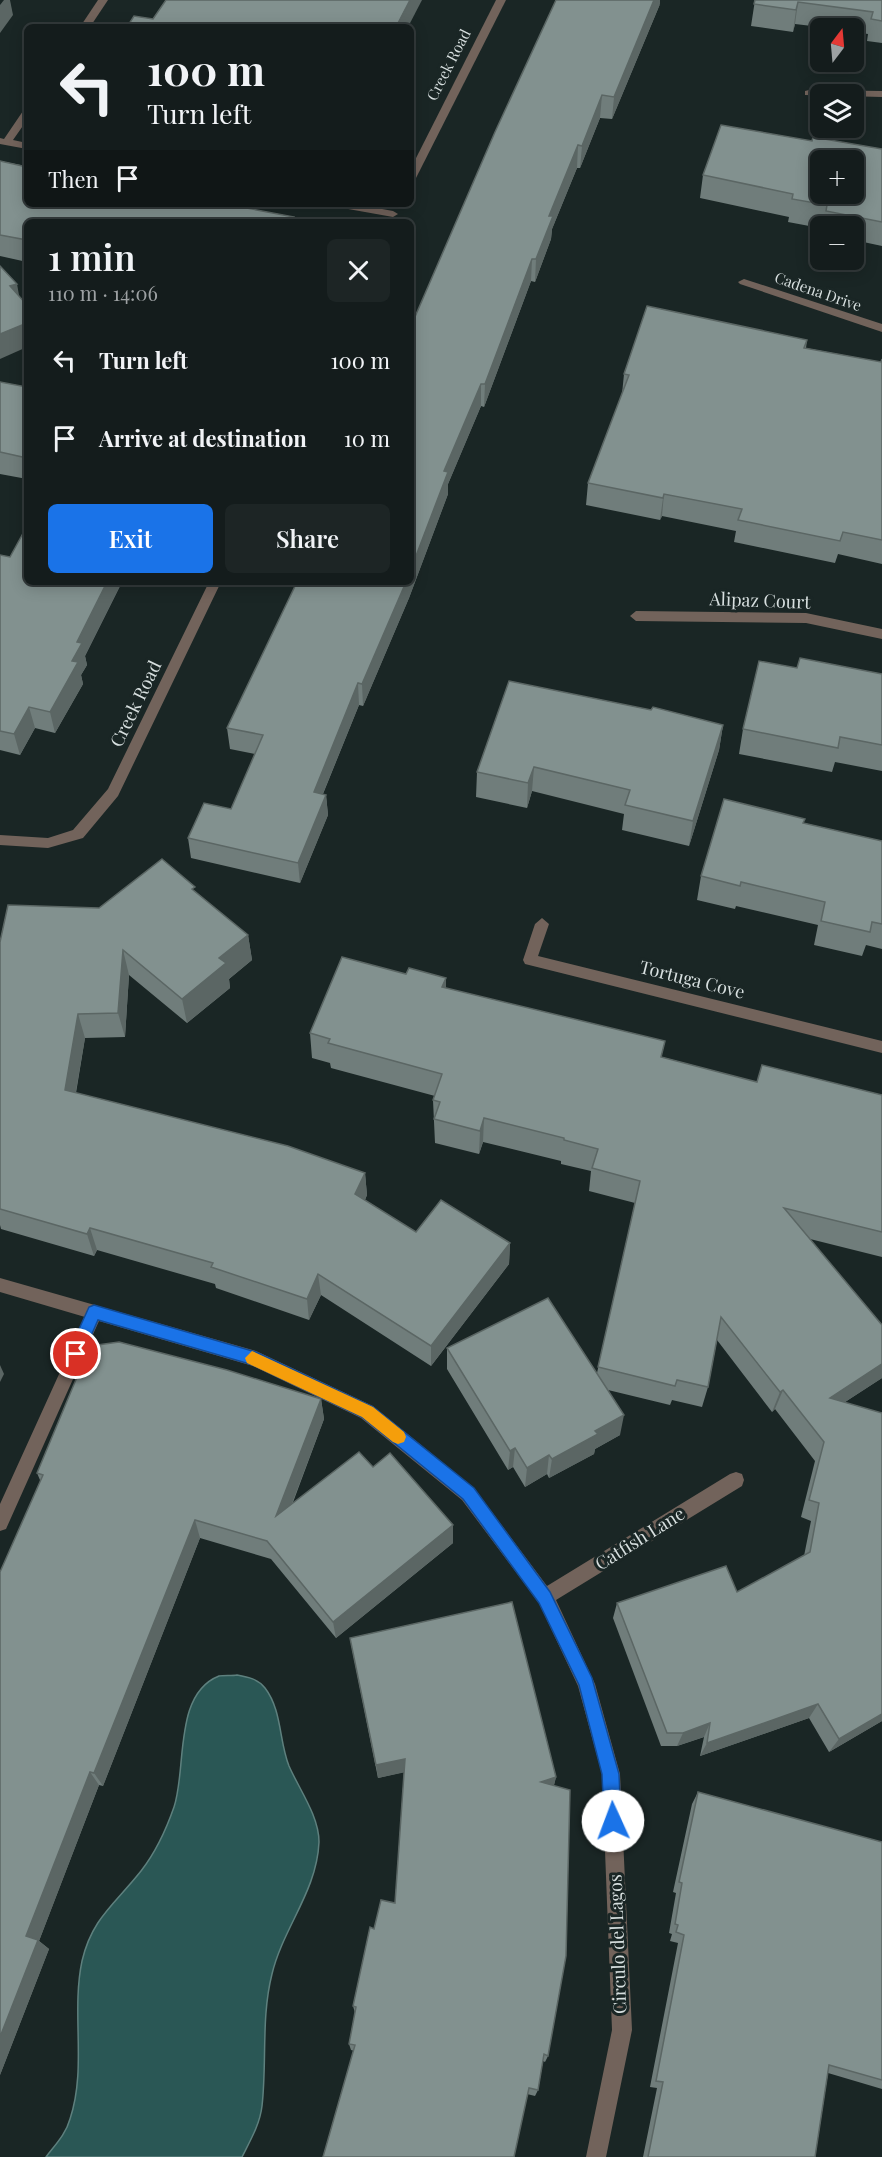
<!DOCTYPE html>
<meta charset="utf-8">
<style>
:root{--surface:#141c1c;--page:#1d2525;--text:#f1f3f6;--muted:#9da1a3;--line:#333a3b;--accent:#1a73e8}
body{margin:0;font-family:"Playfair Display",serif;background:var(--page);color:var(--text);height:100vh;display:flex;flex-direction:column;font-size:22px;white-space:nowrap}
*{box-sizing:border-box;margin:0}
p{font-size:20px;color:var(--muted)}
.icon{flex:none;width:33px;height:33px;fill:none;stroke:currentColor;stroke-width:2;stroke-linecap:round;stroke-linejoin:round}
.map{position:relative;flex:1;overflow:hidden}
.sheet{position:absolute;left:24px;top:219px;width:390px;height:366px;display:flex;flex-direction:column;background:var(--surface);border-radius:9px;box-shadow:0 3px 15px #0003,0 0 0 2px var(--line)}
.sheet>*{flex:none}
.top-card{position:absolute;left:24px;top:24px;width:390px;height:183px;border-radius:9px;box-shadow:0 3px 15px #0003,0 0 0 2px var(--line);background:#141c1c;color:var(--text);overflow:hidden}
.needle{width:39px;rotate:16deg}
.tools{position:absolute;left:810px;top:18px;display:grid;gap:12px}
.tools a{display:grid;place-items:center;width:54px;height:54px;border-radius:9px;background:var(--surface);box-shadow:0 3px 15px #0003,0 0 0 2px var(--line);font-size:30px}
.pin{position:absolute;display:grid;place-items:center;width:51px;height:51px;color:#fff;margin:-26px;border:3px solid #fff;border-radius:50%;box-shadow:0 2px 6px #0007}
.me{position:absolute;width:66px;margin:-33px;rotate:358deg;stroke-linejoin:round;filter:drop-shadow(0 0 4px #0008)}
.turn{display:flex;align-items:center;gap:21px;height:126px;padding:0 24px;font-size:27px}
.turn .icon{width:78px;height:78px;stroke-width:2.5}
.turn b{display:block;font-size:42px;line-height:51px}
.then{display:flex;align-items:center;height:57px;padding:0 24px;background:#0003;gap:12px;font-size:22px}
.round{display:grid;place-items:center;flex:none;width:63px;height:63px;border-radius:9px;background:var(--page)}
.summary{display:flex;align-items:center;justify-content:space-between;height:102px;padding:0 24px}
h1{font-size:36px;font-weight:600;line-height:45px}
.action{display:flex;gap:12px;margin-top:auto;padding:12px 24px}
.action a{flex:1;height:69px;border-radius:9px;background:var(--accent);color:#fff;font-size:24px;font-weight:600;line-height:69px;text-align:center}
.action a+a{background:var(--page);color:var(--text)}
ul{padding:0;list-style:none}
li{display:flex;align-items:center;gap:18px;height:78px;padding:0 24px}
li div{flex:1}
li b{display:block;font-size:22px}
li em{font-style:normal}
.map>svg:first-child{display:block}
</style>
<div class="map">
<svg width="882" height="2157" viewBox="0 0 882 2157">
<rect width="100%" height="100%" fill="#1a2625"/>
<path fill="#2a5755" stroke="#5e807e" stroke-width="1.5" d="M237 1675C248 1677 258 1679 265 1688 282 1710 279 1741 289 1766 299 1789 319 1816 319 1842 317 1891 283 1928 272 1974 261 2017 267 2063 262 2106 260 2124 250 2141 242 2157H46C55 2145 66 2134 70 2119 87 2068 71 2013 82 1961 92 1918 115 1904 141 1871 155 1853 166 1830 174 1807 187 1769 173 1694 219 1676 224 1675 232 1676 237 1675Z"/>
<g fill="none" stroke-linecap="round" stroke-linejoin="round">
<g fill="#72635b" fill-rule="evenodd">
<polygon points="98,0 108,0 90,27 80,27"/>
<polygon points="496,0 506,0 416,178 411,181 411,168"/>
<polygon points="809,90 882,91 882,97 805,95 805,91"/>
<polygon points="27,110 27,120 13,140 27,143 27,149 0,144 0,138 4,139 23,111"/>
<polygon points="332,204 355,204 393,211 398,214 393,217 337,207"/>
<polygon points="744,279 882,324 882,332 740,284 738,282"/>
<polygon points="209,582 221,582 118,796 83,838 48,848 0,845 0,835 48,838 73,830 108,789"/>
<polygon points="636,611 806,613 882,629 882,639 806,623 636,621 630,616"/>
<polygon points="542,918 549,924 538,956 882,1041 882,1053 525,964 523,960 535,924"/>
<polygon points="0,1278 256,1351 373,1406 474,1488 547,1586 730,1474 736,1472 742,1474 744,1480 742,1486 556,1600 595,1684 620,1774 632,2030 606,2157 586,2157 612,2030 602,1774 578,1686 539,1603 462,1500 361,1418 253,1366 99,1321 6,1529 0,1531 0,1504 85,1317 0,1292"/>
</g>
</g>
<g fill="#707d7b">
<polygon points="755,0 882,0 882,43 867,41 868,34 854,32 854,28 829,28 795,24 793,32 751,26"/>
<polygon points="660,4 612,119 600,118 580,168 577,168 552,229 551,239 535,282 531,281 484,407 481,406 448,484 448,494 409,598 363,706 359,705 323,794 326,795 328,815 300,883 191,858 188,838 231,809 255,754 230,749 227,728 411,582 411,326"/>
<polygon points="812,141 882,149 882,246 854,240 854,226 820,226 820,228 788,222 789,217 700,198 703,175"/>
<polygon points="0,161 294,217 295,222 27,222 27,262 0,256"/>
<polygon points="807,340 806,348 881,362 882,359 882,564 838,554 835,563 734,542 736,531 662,516 660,520 586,505 588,483 622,394 624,374"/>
<polygon points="0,382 27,387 27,479 0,474"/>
<polygon points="27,480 27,498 24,486"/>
<polygon points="0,555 10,557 27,582 122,582 85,656 87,665 81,675 83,684 55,733 35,728 20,755 0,750"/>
<polygon points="797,668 882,674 882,771 835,762 832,772 739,754 743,729"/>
<polygon points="723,725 719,750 689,846 622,830 624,814 532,791 527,808 476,797 477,772"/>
<polygon points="804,823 882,841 882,949 866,945 862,956 814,945 818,925 736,906 735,909 697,900 701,876"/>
<polygon points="196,893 248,935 252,960 229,979 230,988 187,1023 129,975 125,1037 85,1038 76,1093 365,1173 367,1195 365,1200 416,1232 510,1243 509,1264 431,1366 321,1295 309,1320 216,1288 215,1284 97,1250 94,1256 1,1229 0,1225 0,942 99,908"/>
<polygon points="406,974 446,988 662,1057 757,1082 882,1095 882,1257 810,1239 882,1325 882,1378 845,1402 882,1721 829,1752 809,1718 700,1756 704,1737 677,1746 661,1746 613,1618 617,1603 737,1592 804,1556 811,1521 801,1517 815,1461 775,1409 772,1412 717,1340 708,1387 702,1407 672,1400 670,1405 608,1390 620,1435 595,1449 594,1454 549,1478 547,1474 525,1487 513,1467 508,1470 447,1369 447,1348 597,1373 635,1203 589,1191 591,1171 561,1164 561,1161 483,1142 479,1154 435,1143 433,1100 435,1096 331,1068 330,1063 312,1058 310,1033"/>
<polygon points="321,1399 324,1419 292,1505 373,1467 453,1543 336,1638 271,1559 200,1538 103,1786 99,1785 39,1941 49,1949 0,2075 40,1480 37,1473"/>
<polygon points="350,1638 556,1777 554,1785 548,2056 545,2062 543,2061 538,2090 535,2096 351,2050 349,2044 355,2013 353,2006 374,1929 395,1903 404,1772 378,1778 353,1654"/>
<polygon points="698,1792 882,1842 882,2089 828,2073 815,2157 643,2157 657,2088 650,2087 678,1943 670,1941 672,1934 669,1933 676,1893 673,1892 692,1804"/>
</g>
<g fill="#5b6664">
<polygon points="4,0 10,0 13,15 0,33 0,5"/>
<polygon points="410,0 422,0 408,27 396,27"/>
<polygon points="654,0 660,0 660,4 612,119 614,97"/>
<polygon points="798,2 795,24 793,32 796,10"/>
<polygon points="602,95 600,118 580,168 582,146"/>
<polygon points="578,145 577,168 552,229 551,239 535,282 536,259 549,216"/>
<polygon points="532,259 531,281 484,407 485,384"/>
<polygon points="17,284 21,306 10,286"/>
<polygon points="27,323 27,347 0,359 0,334"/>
<polygon points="481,384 481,406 448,484 448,494 409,598 363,706 362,684 406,582 411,582 411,569 444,471"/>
<polygon points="664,494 662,516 660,520 663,498"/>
<polygon points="107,582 122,582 85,656 87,665 81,675 83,684 55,733 50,712 72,661 77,642"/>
<polygon points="358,683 359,705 315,813 314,792"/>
<polygon points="29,707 35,728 20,755 14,734"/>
<polygon points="723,725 719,750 689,846 693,821"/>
<polygon points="534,767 532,791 527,808 528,783"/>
<polygon points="326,795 328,815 300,883 298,863"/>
<polygon points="248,935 252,960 229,979 230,988 187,1023 182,999 219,958"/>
<polygon points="123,950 129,975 125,1037 118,1013"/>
<polygon points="446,978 446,1003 442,987"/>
<polygon points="78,1014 85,1038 72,1114 65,1090"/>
<polygon points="484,1118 483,1142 479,1154 480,1131"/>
<polygon points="365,1173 367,1195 357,1216 355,1194"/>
<polygon points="90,1228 97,1250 94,1256 87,1234"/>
<polygon points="510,1243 509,1264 431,1366 431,1346"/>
<polygon points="318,1274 321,1295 309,1320 307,1299"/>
<polygon points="882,1364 882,1378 822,1417 830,1398"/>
<polygon points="0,1365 4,1374 0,1382"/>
<polygon points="783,1390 775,1409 772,1412 780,1392"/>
<polygon points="321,1399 324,1419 280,1535 276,1516"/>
<polygon points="624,1415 620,1435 595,1449 594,1454 549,1478 552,1459 595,1431"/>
<polygon points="515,1448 513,1467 508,1470 510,1451"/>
<polygon points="549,1455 547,1474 525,1487 527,1468"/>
<polygon points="195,1520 200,1538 103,1786 94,1773"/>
<polygon points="453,1525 453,1543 336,1638 333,1622"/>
<polygon points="818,1704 809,1718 700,1756 707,1743"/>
<polygon points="882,1714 882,1721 829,1752 839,1739"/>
<polygon points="710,1723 704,1737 677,1746 683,1733"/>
<polygon points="405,1759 406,1772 378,1778 376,1765"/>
<polygon points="90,1772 99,1785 39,1941 49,1949 0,2075 0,2037 26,1936"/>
<polygon points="556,1777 553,1789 541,1782"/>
</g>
<g fill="#82918f" stroke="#5b6664" stroke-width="1.5" fill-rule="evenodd">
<polygon points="166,0 410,0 396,27 127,27 134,16 153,19"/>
<polygon points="556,0 654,0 614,97 602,95 582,146 578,145 549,216 553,216 536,259 532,259 485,384 481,384 444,471 448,472 411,569 411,326 495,132"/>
<polygon points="755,0 882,0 882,21 871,19 873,12 798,2 796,10 754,4"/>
<path d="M721 125 812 141 813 137 882 149V222L826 211 827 205 792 199 793 194 703 175ZM820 160H854V194H820Z"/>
<polygon points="0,161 27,167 27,204 225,204 294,217 291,222 27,222 27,240 0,235"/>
<polygon points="0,266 17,284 10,286 27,305 27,323 0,334"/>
<polygon points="647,306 807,340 804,348 881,362 882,359 882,540 843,532 840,541 738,520 742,509 664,494 663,498 588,483 629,375 624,374"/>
<polygon points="0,382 27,387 27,458 0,452"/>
<polygon points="27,526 27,582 107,582 77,642 82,643 72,661 78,662 50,712 29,707 14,734 0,731 0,555 10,557"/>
<polygon points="297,582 406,582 362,684 358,683 314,792 326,795 298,863 188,838 204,803 231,809 263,735 227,728"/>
<polygon points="800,658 882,674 882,745 840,737 838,748 743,729 759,661 797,668"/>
<polygon points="509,681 651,710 653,707 723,725 693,821 625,805 630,790 534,767 528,783 477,772"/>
<polygon points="724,799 805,819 803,823 882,841 882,924 872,922 870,932 821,921 825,902 741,882 740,886 701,876"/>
<polygon points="162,859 195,887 192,889 248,935 219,958 226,963 182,999 123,950 118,1013 78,1014 65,1090 288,1146 365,1173 355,1194 416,1232 441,1200 510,1243 431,1346 318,1274 307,1299 211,1267 213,1263 90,1228 87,1234 0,1209 0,942 8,905 99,908"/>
<polygon points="342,957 406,974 409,968 446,978 442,987 665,1041 661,1057 757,1082 762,1065 882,1095 882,1232 784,1208 882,1325 882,1364 830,1398 882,1413 882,1714 839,1739 818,1704 707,1743 710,1723 683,1733 667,1733 617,1603 726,1566 737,1592 810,1552 819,1503 809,1500 824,1442 783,1390 780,1392 721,1317 708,1387 677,1380 675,1386 598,1367 640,1181 592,1168 598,1149 564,1140 564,1138 484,1118 480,1131 434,1119 440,1102 433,1100 442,1074 328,1043 330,1039 310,1033"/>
<polygon points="548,1298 624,1415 595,1431 598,1434 552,1459 549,1455 527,1468 515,1448 510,1451 447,1348"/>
<polygon points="119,1342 227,1370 321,1399 276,1516 359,1452 373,1467 390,1453 453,1525 333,1622 267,1541 195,1520 94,1773 90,1772 26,1936 38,1940 0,2037 0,1572 43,1475 37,1473 90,1346"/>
<polygon points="512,1602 556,1777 541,1782 570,1790 566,1956 548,2056 544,2054 538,2090 529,2088 514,2157 323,2157 355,2045 349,2044 356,2007 353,2006 370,1927 374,1929 381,1900 395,1903 405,1759 376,1765 350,1638"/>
<polygon points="698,1792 882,1842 882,2080 829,2065 815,2157 648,2157 663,2082 656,2081 684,1935 676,1932 678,1925 675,1924 682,1883 679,1882"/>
</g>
<polygon fill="#1a73e8" stroke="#114b97" stroke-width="1.5" points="94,1305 256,1352 373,1407 474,1488 550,1592 592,1678 619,1774 621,1821 619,1827 613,1829 607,1827 604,1821 602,1774 579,1685 539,1603 463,1499 362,1417 253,1365 98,1320 81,1359 70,1359 68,1354 70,1349 89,1307"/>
<polygon fill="#f59e0b" points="252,1351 373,1407 404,1432 406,1437 404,1442 398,1444 393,1442 362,1417 247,1363 245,1358"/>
<g text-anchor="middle" stroke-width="6" stroke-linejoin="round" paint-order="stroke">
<g font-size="15" fill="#d7dfdf" stroke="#1a2625">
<text transform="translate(449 65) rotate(-63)" y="5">Creek Road</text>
<text transform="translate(818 292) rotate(19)" y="5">Cadena Drive</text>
</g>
<g font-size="18" fill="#d7dfdf" stroke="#1a2625">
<text transform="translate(760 601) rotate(2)" y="6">Alipaz Court</text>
<text transform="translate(136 704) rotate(-64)" y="6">Creek Road</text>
<text transform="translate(692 980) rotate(14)" y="6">Tortuga Cove</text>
<text transform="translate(640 1539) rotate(-32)" y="6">Catfish Lane</text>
<text transform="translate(618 1944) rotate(-92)" y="6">Circulo del Lagos</text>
</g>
</g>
</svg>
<div class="tools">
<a><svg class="needle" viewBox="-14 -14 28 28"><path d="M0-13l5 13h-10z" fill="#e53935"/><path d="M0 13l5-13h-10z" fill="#9da1a3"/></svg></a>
<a><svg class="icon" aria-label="layers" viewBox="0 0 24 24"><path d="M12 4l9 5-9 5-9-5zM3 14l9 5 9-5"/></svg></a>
<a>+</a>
<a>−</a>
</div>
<div class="pin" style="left:76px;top:1354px;background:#d93025"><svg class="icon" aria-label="arrive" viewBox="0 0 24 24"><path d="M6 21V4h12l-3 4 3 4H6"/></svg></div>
<svg class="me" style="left:613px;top:1821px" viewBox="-20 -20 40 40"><circle r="19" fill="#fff"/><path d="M0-13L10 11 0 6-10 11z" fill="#1a73e8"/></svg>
<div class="top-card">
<div class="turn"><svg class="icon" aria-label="left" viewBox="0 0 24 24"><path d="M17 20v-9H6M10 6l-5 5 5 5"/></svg><div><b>100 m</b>Turn left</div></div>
<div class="then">Then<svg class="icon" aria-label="arrive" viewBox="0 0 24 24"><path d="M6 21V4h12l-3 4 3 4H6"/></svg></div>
</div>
<section class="sheet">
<div class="summary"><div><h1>1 min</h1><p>110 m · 14:06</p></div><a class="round"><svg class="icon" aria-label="close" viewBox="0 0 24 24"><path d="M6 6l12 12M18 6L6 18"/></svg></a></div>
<ul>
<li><svg class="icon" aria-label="left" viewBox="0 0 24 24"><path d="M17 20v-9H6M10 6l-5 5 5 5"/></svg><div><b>Turn left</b></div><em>100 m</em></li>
<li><svg class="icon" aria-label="arrive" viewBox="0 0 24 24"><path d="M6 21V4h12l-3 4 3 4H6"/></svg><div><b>Arrive at destination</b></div><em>10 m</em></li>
</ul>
<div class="action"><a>Exit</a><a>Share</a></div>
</section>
</div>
